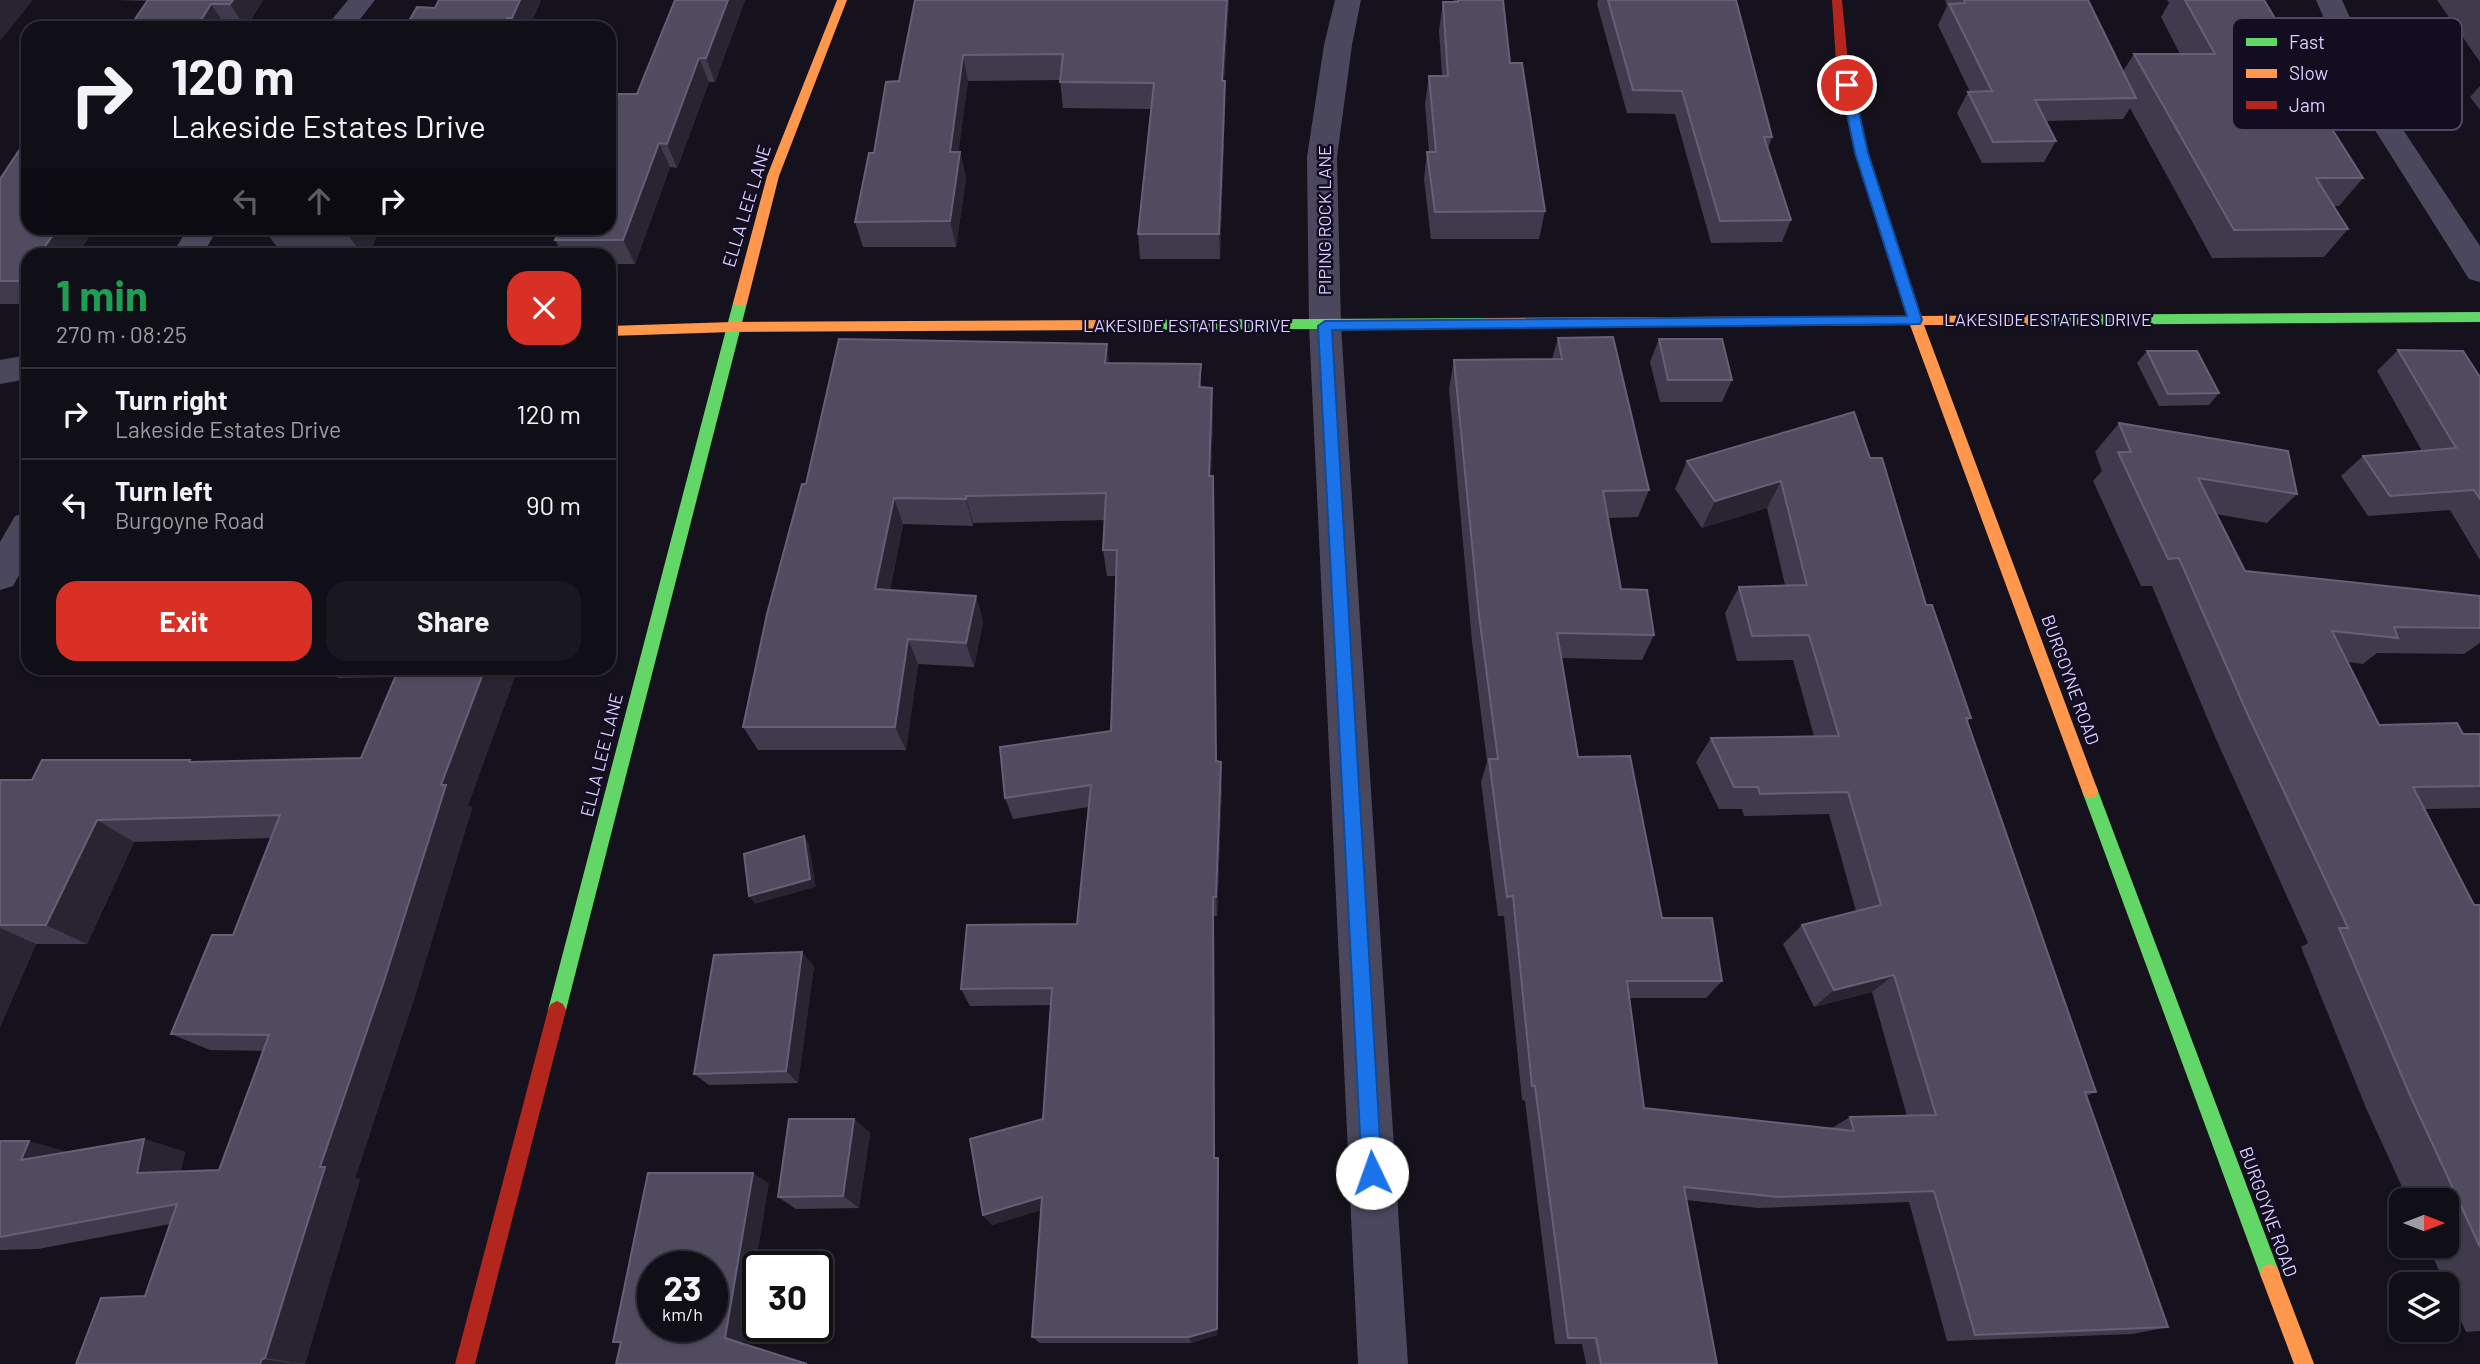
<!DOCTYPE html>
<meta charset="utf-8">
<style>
:root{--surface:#100e16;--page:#19171f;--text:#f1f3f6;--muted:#9c9ca1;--line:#302e35;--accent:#d93025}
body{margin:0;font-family:Barlow,sans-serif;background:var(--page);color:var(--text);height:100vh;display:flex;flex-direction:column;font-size:26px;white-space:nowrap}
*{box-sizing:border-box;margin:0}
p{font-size:23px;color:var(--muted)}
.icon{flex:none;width:38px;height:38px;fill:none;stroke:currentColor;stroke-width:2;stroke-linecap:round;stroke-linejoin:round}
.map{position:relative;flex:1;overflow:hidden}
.side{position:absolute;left:21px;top:248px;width:595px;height:427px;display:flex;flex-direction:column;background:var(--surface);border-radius:21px;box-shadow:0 2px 5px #0004,0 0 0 2px var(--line)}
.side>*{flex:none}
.hud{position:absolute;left:21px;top:21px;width:595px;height:214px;border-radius:21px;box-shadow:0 2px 5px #0004,0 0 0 2px var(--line);background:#100e16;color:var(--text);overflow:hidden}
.needle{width:46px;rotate:90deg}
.fabs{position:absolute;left:2389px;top:1188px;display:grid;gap:14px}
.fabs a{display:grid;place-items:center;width:70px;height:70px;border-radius:14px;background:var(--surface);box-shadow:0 2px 5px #0004,0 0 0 2px var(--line);font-size:35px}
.speed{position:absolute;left:637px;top:1251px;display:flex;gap:14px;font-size:35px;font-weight:700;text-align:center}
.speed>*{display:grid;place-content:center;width:91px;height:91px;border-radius:50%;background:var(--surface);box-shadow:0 2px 5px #0004,0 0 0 2px var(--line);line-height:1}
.speed small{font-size:18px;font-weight:400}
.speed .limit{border:4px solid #111;border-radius:10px;background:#fff;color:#111}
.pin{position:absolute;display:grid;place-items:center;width:60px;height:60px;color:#fff;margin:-30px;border:4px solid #fff;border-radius:50%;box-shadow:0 2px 7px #0007}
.me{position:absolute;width:77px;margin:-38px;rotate:357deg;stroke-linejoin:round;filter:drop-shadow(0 0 5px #0008)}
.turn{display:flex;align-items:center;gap:24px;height:147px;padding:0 35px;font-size:32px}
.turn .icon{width:91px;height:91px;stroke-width:2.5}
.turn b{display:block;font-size:49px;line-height:60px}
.lanes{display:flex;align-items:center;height:66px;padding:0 35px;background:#0003;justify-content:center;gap:35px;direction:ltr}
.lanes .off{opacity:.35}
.round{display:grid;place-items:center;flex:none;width:74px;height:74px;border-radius:21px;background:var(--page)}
.headline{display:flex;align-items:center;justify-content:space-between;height:119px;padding:0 35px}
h1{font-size:42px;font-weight:700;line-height:52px;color:#1e9e55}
.cta{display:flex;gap:14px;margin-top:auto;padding:14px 35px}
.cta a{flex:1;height:80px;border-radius:21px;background:var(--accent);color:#fff;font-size:28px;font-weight:700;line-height:80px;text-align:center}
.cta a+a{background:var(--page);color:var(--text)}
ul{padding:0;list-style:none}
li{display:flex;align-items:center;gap:21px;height:91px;padding:0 35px;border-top:2px solid var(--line)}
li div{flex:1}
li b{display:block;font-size:26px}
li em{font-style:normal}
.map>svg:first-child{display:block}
</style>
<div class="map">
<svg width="2480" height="1364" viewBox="0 0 2480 1364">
<rect width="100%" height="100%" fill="#15121d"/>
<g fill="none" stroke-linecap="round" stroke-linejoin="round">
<g fill="#4b475d" fill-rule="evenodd">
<polygon points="348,0 375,0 353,28 325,28"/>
<polygon points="1335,0 1361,0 1352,45 1337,157 1341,326 1408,1364 1358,1364 1309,326 1307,157 1324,45"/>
<polygon points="2316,0 2342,0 2394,116 2480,246 2480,282 2469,279 2366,116"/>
<polygon points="188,228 218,228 202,256 171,256"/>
<polygon points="28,355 28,379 0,384 0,360"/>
<polygon points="28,512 28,559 13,586 0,590 0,542 15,516"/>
</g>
<g fill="#63d668" fill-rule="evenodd">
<polygon points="740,298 747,303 566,1010 563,1016 557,1019 551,1016 548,1010 733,303"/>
<polygon points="2480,312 2480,322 2025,325 2018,320 2025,315"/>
<polygon points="1485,318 1492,323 1485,328 1109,330 1102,325 1109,320"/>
<polygon points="2090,784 2096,786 2098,791 2280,1274 2277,1281 2270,1284 2263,1281 2260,1274 2082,791 2084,786"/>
</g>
<g fill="#ff974d" fill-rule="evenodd">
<polygon points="837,0 847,0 779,176 747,303 745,306 735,306 733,303 767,176"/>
<polygon points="1891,242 1897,246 1920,316 2025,315 2032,320 2025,325 1924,325 2098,791 2096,796 2090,798 2084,796 2082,791 1910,325 1485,328 1478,323 1485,318 1907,316 1885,246"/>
<polygon points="1109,320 1116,325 1109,330 732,332 609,336 609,326 732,322"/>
<polygon points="2270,1264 2277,1267 2314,1364 2294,1364 2260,1274 2263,1267"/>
</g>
<g fill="#b3261e" fill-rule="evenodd">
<polygon points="1832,0 1842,0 1848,62 1867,153 1897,246 1891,250 1885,246 1855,153 1836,62"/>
<polygon points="557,1001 563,1004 566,1010 475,1364 455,1364 548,1010 551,1004"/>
</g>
</g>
<g fill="#403b4c">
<polygon points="117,0 263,0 246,28 129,28 147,1"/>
<polygon points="439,0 541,0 529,28 405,28 435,8"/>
<polygon points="675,0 745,0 715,82 709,82 677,168 670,167 635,264 609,264 609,256 564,256 555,240 637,94"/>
<polygon points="915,0 1254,0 1229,0 1224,81 1225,107 1220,259 1140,259 1138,234 1151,109 1063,108 1060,80 968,81 958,152 960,152 966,178 956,247 863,247 855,222 874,153 899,81"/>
<polygon points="1453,0 1503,0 1510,63 1545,211 1539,239 1431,239 1424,179 1427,152 1429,152 1425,104 1429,76 1442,76 1439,30 1443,2 1453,2"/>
<polygon points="1598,0 1736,0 1772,137 1768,148 1791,220 1782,242 1711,243 1675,114 1627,113 1597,4"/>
<polygon points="1945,0 2088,0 2123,71 2134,54 2180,54 2161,17 2169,3 2167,0 2264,0 2290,44 2284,53 2363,178 2339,206 2334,206 2348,229 2324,257 2212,258 2130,108 2123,119 2046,121 2056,141 2044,162 1982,163 1957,113 1968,92 1970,92 1938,25 1947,6"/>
<polygon points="2437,0 2480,0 2480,62"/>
<polygon points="2480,86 2480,110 2470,97"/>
<polygon points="0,179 28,228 95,228 76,256 28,256 28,304 0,304"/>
<polygon points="273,228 381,228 367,256 284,256 268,235"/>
<polygon points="1558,338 1649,490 1638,517 1608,518 1621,589 1654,635 1642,660 1562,658 1578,757 1662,918 1722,981 1706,998 1630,998 1644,1108 1832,1128 1850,1117 1907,1116 1872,992 1814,1007 1783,944 1802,925 1856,911 1829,814 1744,816 1742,809 1719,809 1696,762 1711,738 1814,736 1793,660 1737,661 1725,613 1739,587 1785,585 1767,508 1702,528 1675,489 1687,461 1870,458 1926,605 1971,718 1967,722 2096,1092 2086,1096 2168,1327 2133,1334 1947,1341 1909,1202 1758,1208 1686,1200 1717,1364 1586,1364 1582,1344 1555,1344 1525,1101 1522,1100 1504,916 1498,916 1481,782 1487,762 1472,641 1449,389 1454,360 1552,359"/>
<polygon points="1659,339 1732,380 1722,402 1660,402 1650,362"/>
<polygon points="1107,344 1109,363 1201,364 1201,387 1213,416 1211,476 1216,761 1222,784 1217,916 1214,916 1215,1158 1219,1170 1217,1335 1191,1343 1040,1343 1032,1337 1041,1210 992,1225 983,1215 1043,1119 1051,1005 970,1006 961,989 1077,924 1088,807 1013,819 1005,798 1111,731 1117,576 1107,576 1103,550 1105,520 973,523 973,526 903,524 890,590 976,596 983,622 974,667 918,664 906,750 758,750 743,727 806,484"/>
<polygon points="2398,350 2480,377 2480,560 2450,510 2368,516 2341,476 2363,456 2422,451 2377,371"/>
<polygon points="2147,351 2219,393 2209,405 2159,406 2137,363"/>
<polygon points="2119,423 2297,494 2267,523 2216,514 2245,571 2480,596 2480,643 2464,654 2377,653 2363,664 2348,662 2379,725 2463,734 2480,734 2480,808 2424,809 2474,905 2480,905 2480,1331 2466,1332 2446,1287 2446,1284 2445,1284 2428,1246 2446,1246 2446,1200 2408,1200 2366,1108 2301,947 2308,943 2216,739 2152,586 2141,586 2093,481 2102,471 2095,452"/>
<polygon points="327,668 518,668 468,805 472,808 414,999 355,1178 360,1179 305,1364 76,1364 145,1296 170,1224 38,1249 0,1250 0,1141 68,1152 144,1139 185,1152 181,1171 219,1170 263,1051 210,1050 171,1034 233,935 271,838 134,842 87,944 36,944 0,1027 0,780 32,780 190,760 193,762 361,758 396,677 338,678"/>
<polygon points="814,966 798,1083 709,1085 694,1074"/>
<polygon points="854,1119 870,1133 859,1208 796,1209 778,1197"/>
</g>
<g fill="#282431">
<polygon points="0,0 33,0 0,41"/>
<polygon points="233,0 263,0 246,28 230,4"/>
<polygon points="520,0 541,0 529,28 516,28 512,18"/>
<polygon points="728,0 745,0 715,82 706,58"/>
<polygon points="1227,0 1229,0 1222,107 1222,81"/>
<polygon points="211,4 227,28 196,28"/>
<polygon points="507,18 512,28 501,28"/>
<polygon points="963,55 968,81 955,178 950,152"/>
<polygon points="699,58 709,82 677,168 667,144"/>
<polygon points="1225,81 1225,107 1220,259 1219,234"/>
<polygon points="659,143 670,167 635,264 623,240"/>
<polygon points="960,152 966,178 956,247 950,221"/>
<polygon points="58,228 95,228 76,256 38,256"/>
<polygon points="354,228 381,228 367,256 363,256 349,236"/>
<polygon points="28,270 28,289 20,281"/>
<polygon points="1107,344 1110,373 1105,363"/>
<polygon points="1212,388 1213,416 1210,503 1209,476"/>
<polygon points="1781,481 1767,508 1702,528 1715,501"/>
<polygon points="966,496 973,523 973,526 966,499"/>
<polygon points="894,498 903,524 885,615 875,589"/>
<polygon points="976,596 983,622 974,667 966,643"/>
<polygon points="908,639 918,664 906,750 895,727"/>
<polygon points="485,668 518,668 468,805 472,808 414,999 355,1178 360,1179 305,1364 265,1358 320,1167 441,785"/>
<polygon points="1221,762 1222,784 1217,916 1216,897"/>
<polygon points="97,820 134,842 87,944 46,925"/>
<polygon points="804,836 809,844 816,887 755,904 749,896"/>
<polygon points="1213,897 1214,916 1215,1170 1214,1158"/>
<polygon points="0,928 36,944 0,1027"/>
<polygon points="802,952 814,966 798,1083 786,1071"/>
<polygon points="1894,975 1872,992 1814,1007 1834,990"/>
<polygon points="854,1119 870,1133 859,1208 843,1196"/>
<polygon points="144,1139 185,1152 178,1185 137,1173"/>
<polygon points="29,1141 75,1154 21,1160"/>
<polygon points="1218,1158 1217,1335 1191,1343 1189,1337"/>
<polygon points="753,1173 769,1183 743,1343 725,1338"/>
<polygon points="1042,1197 1049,1208 992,1225 983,1215"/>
<polygon points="262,1359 301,1364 260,1364"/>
</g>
<g fill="#504b5f" stroke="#665f78" stroke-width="2" fill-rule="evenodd">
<polygon points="148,0 233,0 230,4 211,4 196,28 129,28"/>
<polygon points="439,0 520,0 512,18 507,18 501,28 405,28 417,7 435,8"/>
<polygon points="675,0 728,0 706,58 699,58 667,144 659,143 623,240 555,240 561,228 609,228 609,116 619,94 637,94"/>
<polygon points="915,0 1227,0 1222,81 1225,81 1219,234 1138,234 1154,83 1060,82 1063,54 963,55 950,152 960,152 950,221 855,222 869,153 874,153 886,82 899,81"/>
<polygon points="1458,0 1503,0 1510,63 1522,63 1545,211 1435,212 1427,152 1436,152 1429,76 1448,76 1443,2 1458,2"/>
<polygon points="1608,0 1736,0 1772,137 1764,137 1791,220 1720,221 1682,91 1633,90"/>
<polygon points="1964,0 2088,0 2136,98 2035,100 2056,141 1993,142 1968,92 1992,91 1949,4 1965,3"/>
<polygon points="2185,0 2264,0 2290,44 2278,44 2363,178 2316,178 2348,229 2234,230 2134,54 2215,54"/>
<polygon points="28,137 28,228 58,228 38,256 28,256 28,270 20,281 0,281 0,179"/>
<polygon points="273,228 354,228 349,236 268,235"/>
<polygon points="1613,337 1649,490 1603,491 1621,589 1647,590 1654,635 1557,633 1578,757 1630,756 1662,918 1712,918 1722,981 1627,981 1644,1108 1854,1131 1850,1117 1936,1115 1894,975 1834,990 1802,925 1881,905 1848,792 1760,794 1758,787 1734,787 1711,738 1839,736 1809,635 1752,636 1739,587 1807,585 1781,481 1715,501 1687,461 1854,412 1870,458 1882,458 1926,605 1932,605 1971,718 1966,718 2096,1092 2085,1092 2168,1327 1975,1335 1934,1191 1778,1197 1684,1187 1717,1364 1601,1364 1596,1338 1568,1338 1535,1086 1532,1086 1513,896 1507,897 1489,759 1498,759 1479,615 1454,360 1562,359 1558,338"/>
<polygon points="839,339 1107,344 1105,363 1201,364 1199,387 1212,388 1209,476 1213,476 1216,761 1221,762 1216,897 1213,897 1214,1158 1218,1158 1217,1329 1189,1337 1032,1337 1042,1197 983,1215 970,1139 1043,1119 1052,988 961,989 967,925 1077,924 1091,785 1005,798 1000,747 1111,731 1117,550 1103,550 1106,493 966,496 966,499 894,498 875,589 976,596 966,643 908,639 895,727 743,727 767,614 802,484 806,484"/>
<polygon points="1659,339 1722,339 1732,380 1668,380"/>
<polygon points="2398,350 2463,351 2480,377 2480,499 2474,490 2390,496 2363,456 2456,448"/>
<polygon points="2147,351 2197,351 2219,393 2168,394"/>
<polygon points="2119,423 2288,451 2297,494 2198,478 2245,571 2480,596 2480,628 2394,627 2398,638 2332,631 2379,725 2457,723 2463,734 2480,734 2480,786 2413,787 2474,905 2480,905 2480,1247 2409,1093 2339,928 2348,928 2248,715 2179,558 2168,559 2118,452 2131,452"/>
<polygon points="399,668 485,668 441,785 446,785 384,981 320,1167 325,1167 265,1358 262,1359 260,1364 76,1364 101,1298 145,1296 177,1204 0,1237 0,1141 29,1141 21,1160 144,1139 137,1173 219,1170 269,1035 171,1034 212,935 233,935 280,815 97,820 46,925 0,925 0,780 32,780 42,760 190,760 189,762 361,758"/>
<polygon points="804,836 810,879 749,896 744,854"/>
<polygon points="802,952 786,1071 694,1074 714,955"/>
<polygon points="789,1119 854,1119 843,1196 778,1197"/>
<path d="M648 1173H753L725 1338 807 1364H616L621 1342H613ZM653 1267H712V1326H653Z"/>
</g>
<polygon fill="#1a73e8" stroke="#114b97" stroke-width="2" points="1847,81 1853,85 1868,153 1922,320 1920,324 1332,330 1382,1173 1379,1180 1372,1182 1365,1180 1362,1173 1318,326 1325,321 1907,316 1855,153 1841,85"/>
<g text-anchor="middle" stroke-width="5" stroke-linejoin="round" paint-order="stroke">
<g font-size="18" fill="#dacefe" stroke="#130d21">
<text transform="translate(747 206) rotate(-73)" y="6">ELLA LEE LANE</text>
<text transform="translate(1325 220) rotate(-90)" y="6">PIPING ROCK LANE</text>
<text x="2048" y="326">LAKESIDE ESTATES DRIVE</text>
<text x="1187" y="332">LAKESIDE ESTATES DRIVE</text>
<text transform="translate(2070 680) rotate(70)" y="6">BURGOYNE ROAD</text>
<text transform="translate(602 755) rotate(-76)" y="6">ELLA LEE LANE</text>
<text transform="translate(2268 1212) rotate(70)" y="6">BURGOYNE ROAD</text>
</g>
</g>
<rect x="2232" y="18" width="230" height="112" rx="10" fill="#130d21" stroke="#4f4763" stroke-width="2"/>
<rect x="2246" y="38" width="31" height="8" fill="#63d668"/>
<rect x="2246" y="69" width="31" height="9" fill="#ff974d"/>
<rect x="2246" y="101" width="31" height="8" fill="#b3261e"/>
<g font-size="19" fill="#dacefe">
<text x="2289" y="49">Fast</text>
<text x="2289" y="80">Slow</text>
<text x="2289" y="112">Jam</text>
</g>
</svg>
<div class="fabs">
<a><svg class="needle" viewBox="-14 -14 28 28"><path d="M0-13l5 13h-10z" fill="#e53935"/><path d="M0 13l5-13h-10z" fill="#9c9ca1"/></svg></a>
<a><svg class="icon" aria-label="layers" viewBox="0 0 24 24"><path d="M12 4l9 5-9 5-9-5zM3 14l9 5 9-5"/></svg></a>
</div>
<div class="speed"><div>23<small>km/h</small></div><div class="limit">30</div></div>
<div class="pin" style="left:1847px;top:85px;background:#d93025"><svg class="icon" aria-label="arrive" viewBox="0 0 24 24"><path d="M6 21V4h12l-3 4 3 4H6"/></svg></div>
<svg class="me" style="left:1372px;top:1173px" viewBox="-20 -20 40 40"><circle r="19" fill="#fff"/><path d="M0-13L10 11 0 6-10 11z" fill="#1a73e8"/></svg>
<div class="hud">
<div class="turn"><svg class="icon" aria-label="right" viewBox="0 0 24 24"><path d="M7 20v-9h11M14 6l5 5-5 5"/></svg><div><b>120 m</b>Lakeside Estates Drive</div></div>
<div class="lanes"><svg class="icon off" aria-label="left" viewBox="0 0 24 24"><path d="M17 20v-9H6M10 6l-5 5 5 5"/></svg><svg class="icon off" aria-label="ahead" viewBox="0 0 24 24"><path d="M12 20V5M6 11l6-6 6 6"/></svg><svg class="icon" aria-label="right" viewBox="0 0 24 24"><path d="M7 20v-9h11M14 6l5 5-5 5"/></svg></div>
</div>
<section class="side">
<div class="headline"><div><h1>1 min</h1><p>270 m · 08:25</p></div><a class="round" style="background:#d93025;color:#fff"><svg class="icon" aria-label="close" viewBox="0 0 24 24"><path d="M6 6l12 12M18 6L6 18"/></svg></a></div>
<ul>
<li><svg class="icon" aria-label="right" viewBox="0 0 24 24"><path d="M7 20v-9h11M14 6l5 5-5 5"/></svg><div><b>Turn right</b><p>Lakeside Estates Drive</p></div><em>120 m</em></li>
<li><svg class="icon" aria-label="left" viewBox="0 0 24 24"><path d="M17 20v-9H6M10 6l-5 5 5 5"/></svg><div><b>Turn left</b><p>Burgoyne Road</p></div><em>90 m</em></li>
</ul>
<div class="cta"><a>Exit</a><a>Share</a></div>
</section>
</div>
